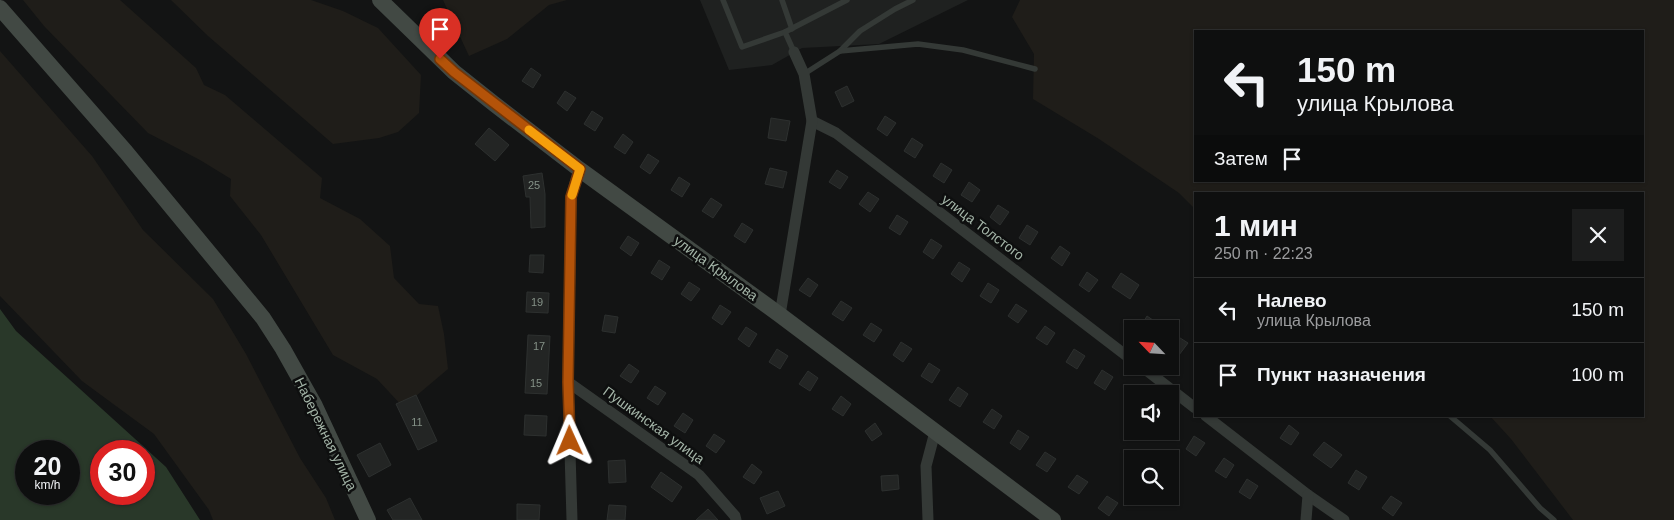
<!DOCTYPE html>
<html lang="ru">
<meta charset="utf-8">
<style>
:root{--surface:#0e0f0f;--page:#1c1d1d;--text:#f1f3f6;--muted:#9b9c9e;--line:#2e2f2f}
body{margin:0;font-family:Arial,sans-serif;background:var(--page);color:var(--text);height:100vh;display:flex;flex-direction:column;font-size:19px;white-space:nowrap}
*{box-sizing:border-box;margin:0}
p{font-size:16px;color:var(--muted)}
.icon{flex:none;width:28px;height:28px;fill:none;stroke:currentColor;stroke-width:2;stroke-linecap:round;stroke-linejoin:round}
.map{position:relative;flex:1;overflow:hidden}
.panel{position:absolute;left:1194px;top:192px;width:450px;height:225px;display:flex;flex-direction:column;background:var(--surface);border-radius:0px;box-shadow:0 1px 4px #0004,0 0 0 1px var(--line)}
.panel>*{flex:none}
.hud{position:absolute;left:1194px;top:30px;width:450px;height:152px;border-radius:0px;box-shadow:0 1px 4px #0004,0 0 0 1px var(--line);background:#0e0f0f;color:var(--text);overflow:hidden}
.needle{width:32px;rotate:295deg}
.controls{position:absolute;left:1124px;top:320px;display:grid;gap:10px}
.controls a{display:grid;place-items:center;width:55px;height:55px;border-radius:0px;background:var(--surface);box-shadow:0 1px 4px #0004,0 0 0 1px var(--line);font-size:25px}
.speed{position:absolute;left:15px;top:440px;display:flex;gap:10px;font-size:25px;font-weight:700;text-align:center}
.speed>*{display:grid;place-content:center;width:65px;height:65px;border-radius:50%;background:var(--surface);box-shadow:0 1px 4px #0004,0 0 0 1px var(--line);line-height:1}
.speed small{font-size:12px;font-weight:400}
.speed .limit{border:8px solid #d22;background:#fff;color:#111}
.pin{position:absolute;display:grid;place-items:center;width:42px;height:42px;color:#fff;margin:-51px -21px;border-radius:50% 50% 50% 0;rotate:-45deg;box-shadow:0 0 5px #0007}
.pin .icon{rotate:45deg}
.me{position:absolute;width:55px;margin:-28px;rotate:359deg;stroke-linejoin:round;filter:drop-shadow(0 0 4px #0008)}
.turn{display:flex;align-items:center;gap:18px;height:105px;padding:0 20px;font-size:22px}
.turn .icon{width:65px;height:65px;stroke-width:2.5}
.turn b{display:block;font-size:35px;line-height:42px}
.then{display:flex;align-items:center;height:48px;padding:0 20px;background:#0003;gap:10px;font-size:19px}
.round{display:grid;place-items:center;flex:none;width:52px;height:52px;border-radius:0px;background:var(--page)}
.summary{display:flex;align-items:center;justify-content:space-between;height:85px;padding:0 20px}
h1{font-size:30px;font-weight:700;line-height:38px}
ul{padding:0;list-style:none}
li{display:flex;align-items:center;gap:15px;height:65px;padding:0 20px;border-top:1px solid var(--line)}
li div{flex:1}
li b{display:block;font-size:19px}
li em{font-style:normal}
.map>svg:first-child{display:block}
</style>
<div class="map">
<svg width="1674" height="520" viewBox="0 0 1674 520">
<rect width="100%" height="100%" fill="#131414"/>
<polygon fill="#1f2120" points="700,0 968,0 879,44 802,48 772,65 729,70"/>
<g fill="#1f1d19" fill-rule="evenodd">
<polygon points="23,0 120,0 196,68 204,85 225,95 322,178 320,198 360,219 390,246 394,278 419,304 438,306 444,334 448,369 403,407 377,379 333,355 261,235 230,196 231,179 200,160 148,133 44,26"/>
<polygon points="171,0 311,0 343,11 378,28 421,75 419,113 398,132 379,138 333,144 208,36"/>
<polygon points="443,0 567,0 549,5 507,39 469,56"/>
<path d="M1020 0H1674V520H1573L1511 439 1490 416H1642V194H1195V209L1179 193 1099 139 1033 99 1034 54 1012 17ZM1195 31H1642V181H1195Z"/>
<polygon points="0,51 92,156 143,230 213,299 246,354 300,458 326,498 335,520 213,520 209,510 154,434 82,381 0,296"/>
</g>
<path fill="#293829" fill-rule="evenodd" d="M0 309 16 331 166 467 200 520H0ZM26 451H69V494H26ZM101 451H144V494H101Z"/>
<g fill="#232524" stroke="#2d302f">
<polygon points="531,68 541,75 533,88 522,81"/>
<polygon points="847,86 854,101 842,107 835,92"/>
<polygon points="565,91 576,98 567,111 557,103"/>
<polygon points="592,111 603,118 595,131 584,124"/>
<polygon points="885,116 896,123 887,136 877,129"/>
<polygon points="771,118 790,121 786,141 768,138"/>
<polygon points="489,128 509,145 495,161 475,144"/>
<polygon points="623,134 633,142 625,154 614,147"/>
<polygon points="912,138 923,145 915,158 904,151"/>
<polygon points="648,154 659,161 650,174 640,167"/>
<polygon points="941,163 952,170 944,183 933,176"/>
<polygon points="770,168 787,172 783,188 765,184"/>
<polygon points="837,170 848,177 840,189 829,182"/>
<polygon points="542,173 545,194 545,227 531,228 530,197 526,197 523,176"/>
<polygon points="679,177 690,184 682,197 671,190"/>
<polygon points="969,182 980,190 972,202 961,195"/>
<polygon points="868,192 879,199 870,212 859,204"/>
<polygon points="711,198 722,205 713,218 702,211"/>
<polygon points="998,205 1009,212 1000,225 990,217"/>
<polygon points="897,215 908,222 900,235 889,228"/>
<polygon points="742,223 753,230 745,243 734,236"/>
<polygon points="1027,225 1038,232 1030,245 1019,238"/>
<polygon points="628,236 639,243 631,256 620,248"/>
<polygon points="931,239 942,246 933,259 923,252"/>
<polygon points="1060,246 1070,253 1062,266 1051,258"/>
<polygon points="530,255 544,255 543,273 529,272"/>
<polygon points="659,260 670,267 662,280 651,273"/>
<polygon points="959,262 970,269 962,282 951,274"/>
<polygon points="1087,272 1098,280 1089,292 1079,285"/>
<polygon points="1121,273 1139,285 1130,299 1112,287"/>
<polygon points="808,278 818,285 810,297 799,290"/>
<polygon points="689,282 700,289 691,301 681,294"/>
<polygon points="988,283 999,290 991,303 980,296"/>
<polygon points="527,292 549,293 548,313 526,312"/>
<polygon points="841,301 852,308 843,321 832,314"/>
<polygon points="1016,304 1027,311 1018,323 1008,316"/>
<polygon points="720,305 731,312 722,325 712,318"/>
<polygon points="605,315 618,317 615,333 602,331"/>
<polygon points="1147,316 1166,329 1139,329"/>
<polygon points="871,323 882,330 874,342 863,335"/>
<polygon points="1045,326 1055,333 1047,345 1036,338"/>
<polygon points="746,327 757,334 749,347 738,339"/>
<polygon points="528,335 550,336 547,394 525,393"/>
<polygon points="1177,336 1188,343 1179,355 1170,349 1170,346"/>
<polygon points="901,342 912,349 903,362 893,355"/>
<polygon points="777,349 788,356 780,369 769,362"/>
<polygon points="1074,349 1085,356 1077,369 1066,362"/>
<polygon points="929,363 940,370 932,383 921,376"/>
<polygon points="629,364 639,371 631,383 620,376"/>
<polygon points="1102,370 1113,377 1105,390 1094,383"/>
<polygon points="808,371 818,378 810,391 799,384"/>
<polygon points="655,386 666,393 658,405 647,398"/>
<polygon points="958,387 968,394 960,407 949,400"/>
<polygon points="416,395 437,441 418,450 396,404"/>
<polygon points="841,396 851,404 843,416 832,409"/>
<polygon points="992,409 1002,416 994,429 983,422"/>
<polygon points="683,413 693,420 685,433 674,426"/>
<polygon points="525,415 547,416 546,436 524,435"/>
<polygon points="875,423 882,434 872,441 865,431"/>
<polygon points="1289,425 1299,433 1291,445 1280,438"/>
<polygon points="1018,430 1029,437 1020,450 1010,443"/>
<polygon points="714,434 725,441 716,453 706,446"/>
<polygon points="1194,436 1205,443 1196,456 1186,449"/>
<polygon points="1324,442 1342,455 1331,468 1313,455"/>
<polygon points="380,443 391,465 369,477 357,455"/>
<polygon points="1045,452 1056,459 1047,472 1036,465"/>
<polygon points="1224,458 1234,465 1226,478 1215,471"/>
<polygon points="625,460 626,482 609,483 608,461"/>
<polygon points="752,464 762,472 754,484 743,477"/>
<polygon points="1356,470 1367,477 1359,490 1348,483"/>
<polygon points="661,472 682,487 672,502 651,487"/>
<polygon points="898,475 899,489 882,491 881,476"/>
<polygon points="1077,475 1088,482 1079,494 1068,487"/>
<polygon points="1247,479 1258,486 1250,499 1239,492"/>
<polygon points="778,491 785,506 767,514 760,498"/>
<polygon points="1107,496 1118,503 1109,516 1098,508"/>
<polygon points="1391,496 1402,503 1393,516 1382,508"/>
<polygon points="410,498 422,520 393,520 387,510"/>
<polygon points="517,504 540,505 539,520 517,520"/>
<polygon points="609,505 626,506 625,520 607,520"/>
<polygon points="708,509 718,520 696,520"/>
</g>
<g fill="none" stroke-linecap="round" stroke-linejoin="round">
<g stroke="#343936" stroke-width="5.5">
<polyline points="723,0 742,47 785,32"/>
<polyline points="782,0 792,29"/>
<polyline points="840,51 860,31 895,9 913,0"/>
<polyline points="794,52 785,32 847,0"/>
<polyline points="804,74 840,51 918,44 963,50 1035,69"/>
<polyline points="1450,416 1490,450 1540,508 1554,520"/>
</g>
<g stroke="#343936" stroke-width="11">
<polyline points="812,121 836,133 1132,360"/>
<polyline points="780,315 812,121 804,74 794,52"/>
<polyline points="1141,366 1195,408"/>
<polyline points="568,382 699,475 735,516 736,520"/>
<polyline points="1206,416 1308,495 1344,520"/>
<polyline points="572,520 568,382 571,197 579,169"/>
<polyline points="928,520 926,466 935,432"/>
<polyline points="1306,520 1308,495"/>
</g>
<g stroke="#424944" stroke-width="16">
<polyline points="380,0 454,72 493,103 579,169 780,315 1053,520"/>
<polyline points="0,8 126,152 263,318 283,349 315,406 368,520"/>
</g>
</g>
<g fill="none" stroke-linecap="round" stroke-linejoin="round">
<defs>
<polyline id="route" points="440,59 454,72 580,169 571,197 568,382 570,441"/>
</defs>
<use href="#route" stroke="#753606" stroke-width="12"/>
<use href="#route" stroke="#b45309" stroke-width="9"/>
<polyline stroke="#f59e0b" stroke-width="9" points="529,130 580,169 572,195"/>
</g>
<g text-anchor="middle" stroke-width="5" stroke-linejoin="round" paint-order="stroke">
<g font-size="11" fill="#849187">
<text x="534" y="189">25</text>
<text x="537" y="306">19</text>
<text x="539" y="350">17</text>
<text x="536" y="387">15</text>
<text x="417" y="426">11</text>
</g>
<g font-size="14" fill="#a4b5a8" stroke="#0e0f0f">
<text transform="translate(983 227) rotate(37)" y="5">улица Толстого</text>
<text transform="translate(716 268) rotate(36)" y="5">улица Крылова</text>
<text transform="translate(654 425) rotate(36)" y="5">Пушкинская улица</text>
<text transform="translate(326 434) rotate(64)" y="5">Набережная улица</text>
</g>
</g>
</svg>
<div class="controls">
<a><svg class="needle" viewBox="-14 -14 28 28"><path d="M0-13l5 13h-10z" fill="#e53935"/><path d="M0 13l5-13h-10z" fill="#9b9c9e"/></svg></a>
<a><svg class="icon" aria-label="sound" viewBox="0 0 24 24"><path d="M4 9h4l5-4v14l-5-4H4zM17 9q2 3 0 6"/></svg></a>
<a><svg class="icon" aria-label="search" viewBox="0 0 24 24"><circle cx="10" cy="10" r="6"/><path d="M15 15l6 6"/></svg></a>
</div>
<div class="speed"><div>20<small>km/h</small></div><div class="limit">30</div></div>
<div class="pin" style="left:440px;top:59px;background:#d93025"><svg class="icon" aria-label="arrive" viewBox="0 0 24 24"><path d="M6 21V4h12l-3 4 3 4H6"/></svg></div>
<svg class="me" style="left:570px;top:441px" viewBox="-20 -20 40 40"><path d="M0-17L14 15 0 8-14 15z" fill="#b45309" stroke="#fff" stroke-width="4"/></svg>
<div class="hud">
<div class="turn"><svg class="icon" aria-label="left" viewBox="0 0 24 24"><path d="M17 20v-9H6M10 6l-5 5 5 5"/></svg><div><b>150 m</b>улица Крылова</div></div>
<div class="then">Затем<svg class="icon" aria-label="arrive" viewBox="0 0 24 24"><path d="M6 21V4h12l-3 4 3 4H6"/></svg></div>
</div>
<section class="panel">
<div class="summary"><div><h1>1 мин</h1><p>250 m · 22:23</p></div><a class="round"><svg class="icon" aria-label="close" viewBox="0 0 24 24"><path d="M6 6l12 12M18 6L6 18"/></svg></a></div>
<ul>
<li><svg class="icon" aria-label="left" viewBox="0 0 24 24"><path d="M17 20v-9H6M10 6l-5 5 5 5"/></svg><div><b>Налево</b><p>улица Крылова</p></div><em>150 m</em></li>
<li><svg class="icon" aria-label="arrive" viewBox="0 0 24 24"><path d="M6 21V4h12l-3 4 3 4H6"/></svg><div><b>Пункт назначения</b></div><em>100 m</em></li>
</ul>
</section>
</div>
